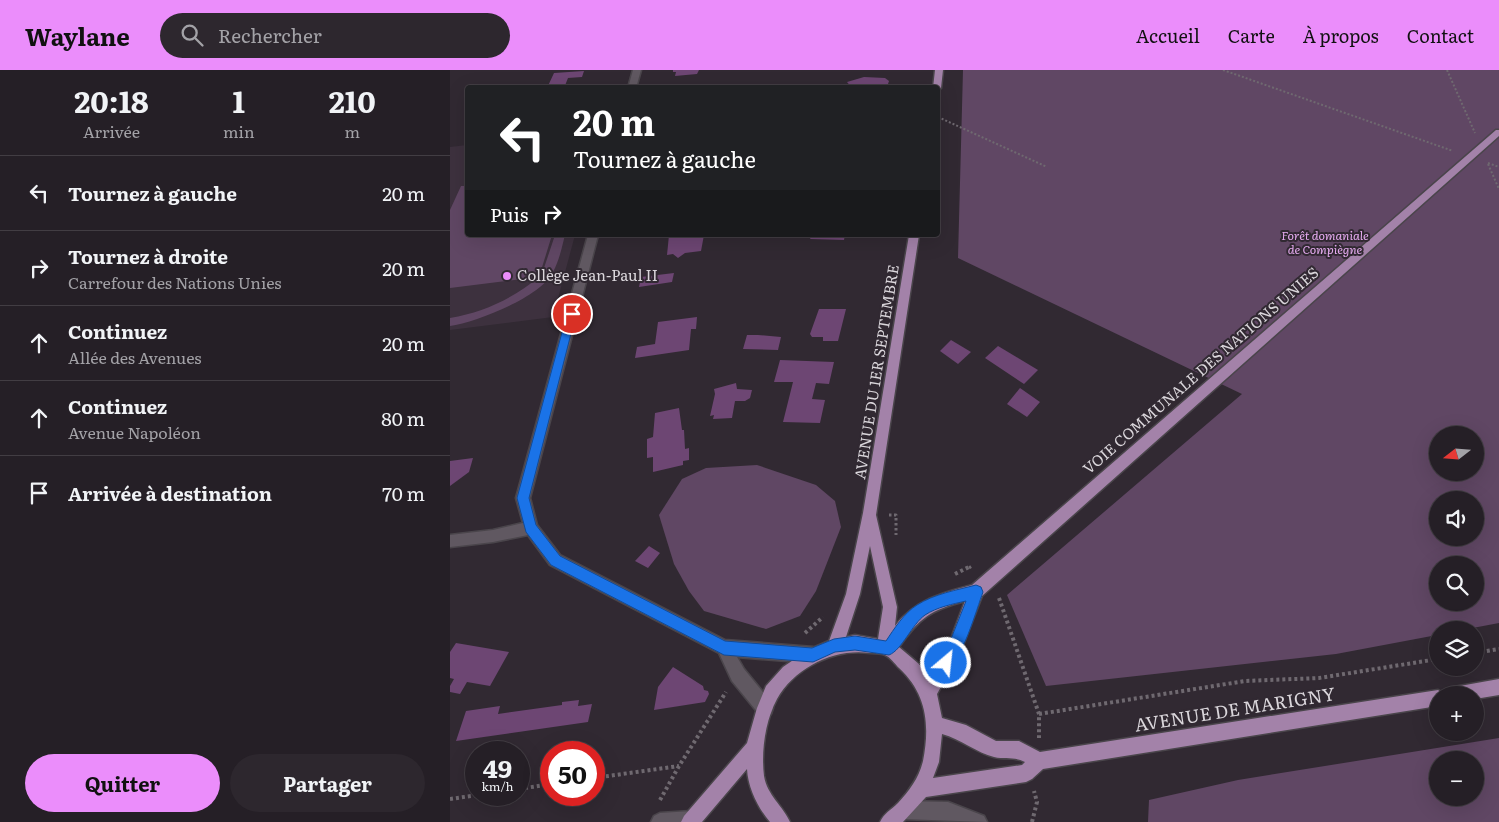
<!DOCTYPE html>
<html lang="fr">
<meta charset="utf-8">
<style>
:root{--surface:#251f26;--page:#2d272e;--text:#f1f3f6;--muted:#a3a2a7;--line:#423d43;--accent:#eb8dfb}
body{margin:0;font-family:Literata,serif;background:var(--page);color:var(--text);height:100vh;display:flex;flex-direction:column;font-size:19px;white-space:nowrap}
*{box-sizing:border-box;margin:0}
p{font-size:16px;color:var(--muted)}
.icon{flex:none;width:28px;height:28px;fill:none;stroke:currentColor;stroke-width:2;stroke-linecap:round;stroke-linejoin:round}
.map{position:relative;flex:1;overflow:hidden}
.drawer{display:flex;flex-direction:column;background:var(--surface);width:450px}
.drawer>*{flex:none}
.guide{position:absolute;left:15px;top:15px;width:475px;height:152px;border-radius:5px;box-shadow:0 5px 20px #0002,0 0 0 1px var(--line);background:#202124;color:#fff;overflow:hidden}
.needle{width:32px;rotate:253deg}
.fabs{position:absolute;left:979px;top:356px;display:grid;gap:10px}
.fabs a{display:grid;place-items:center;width:55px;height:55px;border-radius:50%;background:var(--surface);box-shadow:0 5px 20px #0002,0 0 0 1px var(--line);font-size:25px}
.speed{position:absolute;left:15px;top:671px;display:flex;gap:10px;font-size:25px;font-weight:700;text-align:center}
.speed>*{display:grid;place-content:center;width:65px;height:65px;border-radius:50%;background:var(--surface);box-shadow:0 5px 20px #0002,0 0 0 1px var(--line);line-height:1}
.speed small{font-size:12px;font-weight:400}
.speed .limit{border:8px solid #d22;background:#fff;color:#111}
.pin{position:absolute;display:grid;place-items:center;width:42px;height:42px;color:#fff;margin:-21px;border:2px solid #fff;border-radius:50%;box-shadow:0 1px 5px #0007}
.me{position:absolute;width:55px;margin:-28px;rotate:28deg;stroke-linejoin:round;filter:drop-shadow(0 0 4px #0008)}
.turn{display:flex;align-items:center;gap:18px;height:105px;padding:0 25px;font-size:22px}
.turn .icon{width:65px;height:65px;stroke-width:2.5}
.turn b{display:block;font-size:35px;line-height:42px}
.then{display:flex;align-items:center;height:48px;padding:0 25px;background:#0003;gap:10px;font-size:19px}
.eta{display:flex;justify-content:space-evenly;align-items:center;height:85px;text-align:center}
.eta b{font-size:30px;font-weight:700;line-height:35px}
.cta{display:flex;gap:10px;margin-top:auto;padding:10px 25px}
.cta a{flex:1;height:58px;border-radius:30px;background:var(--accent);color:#111;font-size:20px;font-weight:700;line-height:58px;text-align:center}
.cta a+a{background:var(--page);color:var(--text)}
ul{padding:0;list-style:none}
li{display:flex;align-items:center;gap:15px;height:75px;padding:0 25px;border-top:1px solid var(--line)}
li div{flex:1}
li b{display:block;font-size:19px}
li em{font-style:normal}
header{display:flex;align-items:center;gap:30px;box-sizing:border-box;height:70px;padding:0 25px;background:var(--accent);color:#111}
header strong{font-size:24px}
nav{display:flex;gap:28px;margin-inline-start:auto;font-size:18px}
.search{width:350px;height:45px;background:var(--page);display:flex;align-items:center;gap:12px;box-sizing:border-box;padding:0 18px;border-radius:28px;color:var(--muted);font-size:19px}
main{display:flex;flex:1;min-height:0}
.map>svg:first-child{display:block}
</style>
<header>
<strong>Waylane</strong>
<div class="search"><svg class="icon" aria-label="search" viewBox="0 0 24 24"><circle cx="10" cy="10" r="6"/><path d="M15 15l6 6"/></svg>Rechercher</div>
<nav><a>Accueil</a><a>Carte</a><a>À propos</a><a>Contact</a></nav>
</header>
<main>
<section class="drawer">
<div class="eta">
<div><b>20:18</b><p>Arrivée</p></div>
<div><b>1</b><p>min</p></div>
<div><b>210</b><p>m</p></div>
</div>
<ul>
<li><svg class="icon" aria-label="left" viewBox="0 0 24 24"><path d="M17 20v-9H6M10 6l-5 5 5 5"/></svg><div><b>Tournez à gauche</b></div><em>20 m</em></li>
<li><svg class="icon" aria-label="right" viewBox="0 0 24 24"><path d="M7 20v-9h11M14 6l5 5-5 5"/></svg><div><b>Tournez à droite</b><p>Carrefour des Nations Unies</p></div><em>20 m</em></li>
<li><svg class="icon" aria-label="ahead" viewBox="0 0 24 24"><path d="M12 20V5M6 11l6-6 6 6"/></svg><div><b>Continuez</b><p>Allée des Avenues</p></div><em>20 m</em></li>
<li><svg class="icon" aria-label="ahead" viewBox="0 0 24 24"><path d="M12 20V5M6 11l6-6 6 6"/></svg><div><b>Continuez</b><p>Avenue Napoléon</p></div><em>80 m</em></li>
<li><svg class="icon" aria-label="arrive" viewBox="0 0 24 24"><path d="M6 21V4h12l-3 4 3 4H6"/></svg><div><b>Arrivée à destination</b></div><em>70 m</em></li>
</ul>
<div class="cta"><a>Quitter</a><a>Partager</a></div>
</section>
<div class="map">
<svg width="1049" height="752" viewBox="0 0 1049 752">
<rect width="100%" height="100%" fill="#312932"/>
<polygon fill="#3d313e" points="17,75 18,165 125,165 103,247 0,260 0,77"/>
<g fill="#604764" fill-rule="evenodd">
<path d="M513 0H1049V553L1012 560H988L987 565 886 584 596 616 557 525 792 324 508 188ZM988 365H1025V402H988ZM988 430H1025V468H988ZM988 495H1025V532H988Z"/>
<path d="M11 116H17L18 165H102L89 207 92 204 105 165H115C112 177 109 191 103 202 91 227 27 252 0 256V248C34 242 62 229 89 207L0 218V140Z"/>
<polygon points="307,395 366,415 385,431 391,457 366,521 350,546 316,559 254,541 239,521 224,494 209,445 232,409 256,398"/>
<path d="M1049 668V752H698L699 730 788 710ZM988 690H1025V728H988Z"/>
</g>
<g fill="#6d4673">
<polygon points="223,0 249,0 247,4 225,6 226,2 223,2"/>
<polygon points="134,1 132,7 118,8 114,18 97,18 104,3"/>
<polygon points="414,7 435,8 439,11 438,14 434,17 412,18 402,18 397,12"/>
<polygon points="219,165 254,165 251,181 235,183 228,188 223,184 217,185"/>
<polygon points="362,165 395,165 394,170 360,169"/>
<polygon points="224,203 222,212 189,217 191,207"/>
<polygon points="369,239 396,239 388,271 373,271 373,267 362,267 360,264"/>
<polygon points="247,247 246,259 241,259 239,280 185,288 187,277 205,274 208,252"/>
<polygon points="297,265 308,265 331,267 328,280 293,279"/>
<polygon points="501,270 521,282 508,294 490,281"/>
<polygon points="548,276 588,300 574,314 535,288"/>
<polygon points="330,290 384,292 379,314 366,313 362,329 375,330 370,353 333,352 343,312 324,312"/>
<polygon points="286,313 287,319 302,320 300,328 295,331 285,331 282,348 263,349 264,345 260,346 265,324 264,319"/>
<polygon points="570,318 590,332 577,347 557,334"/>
<polygon points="229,338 232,360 234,360 235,379 239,378 239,390 233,391 233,395 203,402 203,387 197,388 197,369 203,367 205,343"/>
<polygon points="23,388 19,402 0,416 0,391"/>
<polygon points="199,476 210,483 198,498 185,491"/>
<polygon points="6,573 59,582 40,616 17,612 10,624 0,622 0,616 4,609 0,608 0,582"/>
<polygon points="223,597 253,616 254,620 258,621 259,624 255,632 204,640 208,617"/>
<polygon points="129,630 128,636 142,634 138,652 6,671 16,641 50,636 48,644 112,635 112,632"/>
</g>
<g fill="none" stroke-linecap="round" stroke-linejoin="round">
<defs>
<g id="minor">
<polygon points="183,0 191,0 186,18 178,18"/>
<polygon points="138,165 148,165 80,428 87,455 110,485 275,570 363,577 368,580 371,585 368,590 363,593 287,587 294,599 321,632 323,638 321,644 315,646 309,644 282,611 269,583 100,495 78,465 43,472 0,477 0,465 43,460 73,453 66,428"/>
<polygon points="453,731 498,732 534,746 537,752 453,749 447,746 444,740 447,734"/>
<polygon points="242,741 248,744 250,752 201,752 204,746 210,743"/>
</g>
<g id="major">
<polygon points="485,0 493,0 491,18 488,20 488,18 483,18"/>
<path d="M1046 60H1049V66L532 526 510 583 487 624 492 648 516 655 546 671H569L590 682 988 620 995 625H988V636L593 699 582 709 576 712 476 727 453 752H430C434 743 441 740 448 733 459 721 469 708 473 691 480 655 477 624 449 598 445 594 440 587 435 585 431 583 424 583 420 583 385 578 345 597 327 629 315 651 311 682 314 706 317 725 333 736 340 752H320C308 738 298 718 297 699L252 752H231L234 746 297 673 307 638 316 616 333 597 358 580 379 571 396 524 413 443 459 165H469L426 445 447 537 445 556C465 530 492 523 522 515ZM420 476 433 537 428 569 405 565 396 567 410 524ZM515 531 499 574 478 609 469 594 449 577C469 548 481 540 515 531ZM492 664C511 669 527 683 544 687 556 690 564 686 575 692L572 695 483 708 489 692Z"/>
<polygon points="1049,609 1049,625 1025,629 1025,625 996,625 998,619 1004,617"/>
</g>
</defs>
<use href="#minor" stroke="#4a454b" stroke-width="3"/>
<use href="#major" stroke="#4a454b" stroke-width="3"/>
<g stroke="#6f6970" stroke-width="2" stroke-dasharray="2 2" stroke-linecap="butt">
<polyline points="773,0 1003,81"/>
<polyline points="997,0 1025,63"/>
<polyline points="488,47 597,97"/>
<polyline points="1038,93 1049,97"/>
<polyline points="1038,94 1049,119"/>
</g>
<g stroke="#6f6970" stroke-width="3" stroke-dasharray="2.5 2.5" stroke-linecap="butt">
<polyline points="439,445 446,445 446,465"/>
<polyline points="519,498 522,496"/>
</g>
<g stroke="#6f6970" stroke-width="4" stroke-dasharray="3 3" stroke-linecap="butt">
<polyline points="505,504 521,496"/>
<polyline points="549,528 589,644 589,668"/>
<polyline points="355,563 373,547"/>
<polyline points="1025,583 1049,579"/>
<polyline points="589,644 795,611 869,608 988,589"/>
<polyline points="144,708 229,696"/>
<polyline points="69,719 101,714"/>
<polyline points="0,729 28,725"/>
<polyline points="210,730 229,696 276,622"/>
<polyline points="582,752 587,732 584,721"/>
</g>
<use href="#minor" fill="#605861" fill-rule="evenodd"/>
<use href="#major" fill="#a382a9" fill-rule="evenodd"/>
</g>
<path fill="#1a73e8" stroke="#114b97" d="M122 240 126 244 79 428 86 455 110 486 275 571 362 578 384 569 405 566 436 571C444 559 454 543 467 535 484 524 507 520 526 515L531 517 533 522C527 538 511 594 496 600L491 598 489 593 499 574 516 531C503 534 487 537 475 545 462 554 452 580 439 585L405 580 385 582 363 592 274 585 101 495 76 462 67 428 117 244Z"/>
<circle fill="#eb8dfb" stroke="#312932" stroke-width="2" cx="57" cy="206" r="5"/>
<g text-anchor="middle" stroke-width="4" stroke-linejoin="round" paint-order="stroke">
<g font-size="12" font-style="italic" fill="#e6abf0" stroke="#312932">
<text x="875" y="170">Forêt domaniale<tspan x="875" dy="14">de Compiègne</tspan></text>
</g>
<g font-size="15" fill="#dad6db" stroke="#312932" text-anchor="start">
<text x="67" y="211">Collège Jean-Paul II</text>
</g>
<g font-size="15" fill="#dad6db" stroke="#312932">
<text transform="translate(751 301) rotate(-41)" y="5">VOIE COMMUNALE DES NATIONS UNIES</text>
<text transform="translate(427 302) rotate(-81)" y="5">AVENUE DU 1ER SEPTEMBRE</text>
</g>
<g font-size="18" fill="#dad6db" stroke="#312932">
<text transform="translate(785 640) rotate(-9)" y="6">AVENUE DE MARIGNY</text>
</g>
</g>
</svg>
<div class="fabs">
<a><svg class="needle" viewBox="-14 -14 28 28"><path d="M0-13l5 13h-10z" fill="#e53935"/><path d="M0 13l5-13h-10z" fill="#a3a2a7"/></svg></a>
<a><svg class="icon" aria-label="sound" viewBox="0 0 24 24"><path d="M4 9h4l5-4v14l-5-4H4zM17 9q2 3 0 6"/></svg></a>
<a><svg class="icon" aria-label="search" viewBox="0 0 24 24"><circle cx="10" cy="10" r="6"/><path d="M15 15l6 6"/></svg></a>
<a><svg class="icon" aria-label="layers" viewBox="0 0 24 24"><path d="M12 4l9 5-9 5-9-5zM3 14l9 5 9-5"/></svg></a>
<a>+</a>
<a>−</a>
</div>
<div class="speed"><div>49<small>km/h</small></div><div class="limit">50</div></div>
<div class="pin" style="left:122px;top:244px;background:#d93025"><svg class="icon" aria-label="arrive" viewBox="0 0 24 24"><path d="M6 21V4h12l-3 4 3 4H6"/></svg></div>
<svg class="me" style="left:496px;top:593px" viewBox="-20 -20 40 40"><circle r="17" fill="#1a73e8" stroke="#fff" stroke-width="3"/><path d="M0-11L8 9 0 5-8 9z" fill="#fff"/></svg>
<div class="guide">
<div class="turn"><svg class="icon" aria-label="left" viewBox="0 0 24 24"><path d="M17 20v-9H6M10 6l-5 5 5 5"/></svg><div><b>20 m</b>Tournez à gauche</div></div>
<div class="then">Puis<svg class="icon" aria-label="right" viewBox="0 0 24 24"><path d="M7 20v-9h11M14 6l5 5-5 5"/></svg></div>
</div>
</div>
</main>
